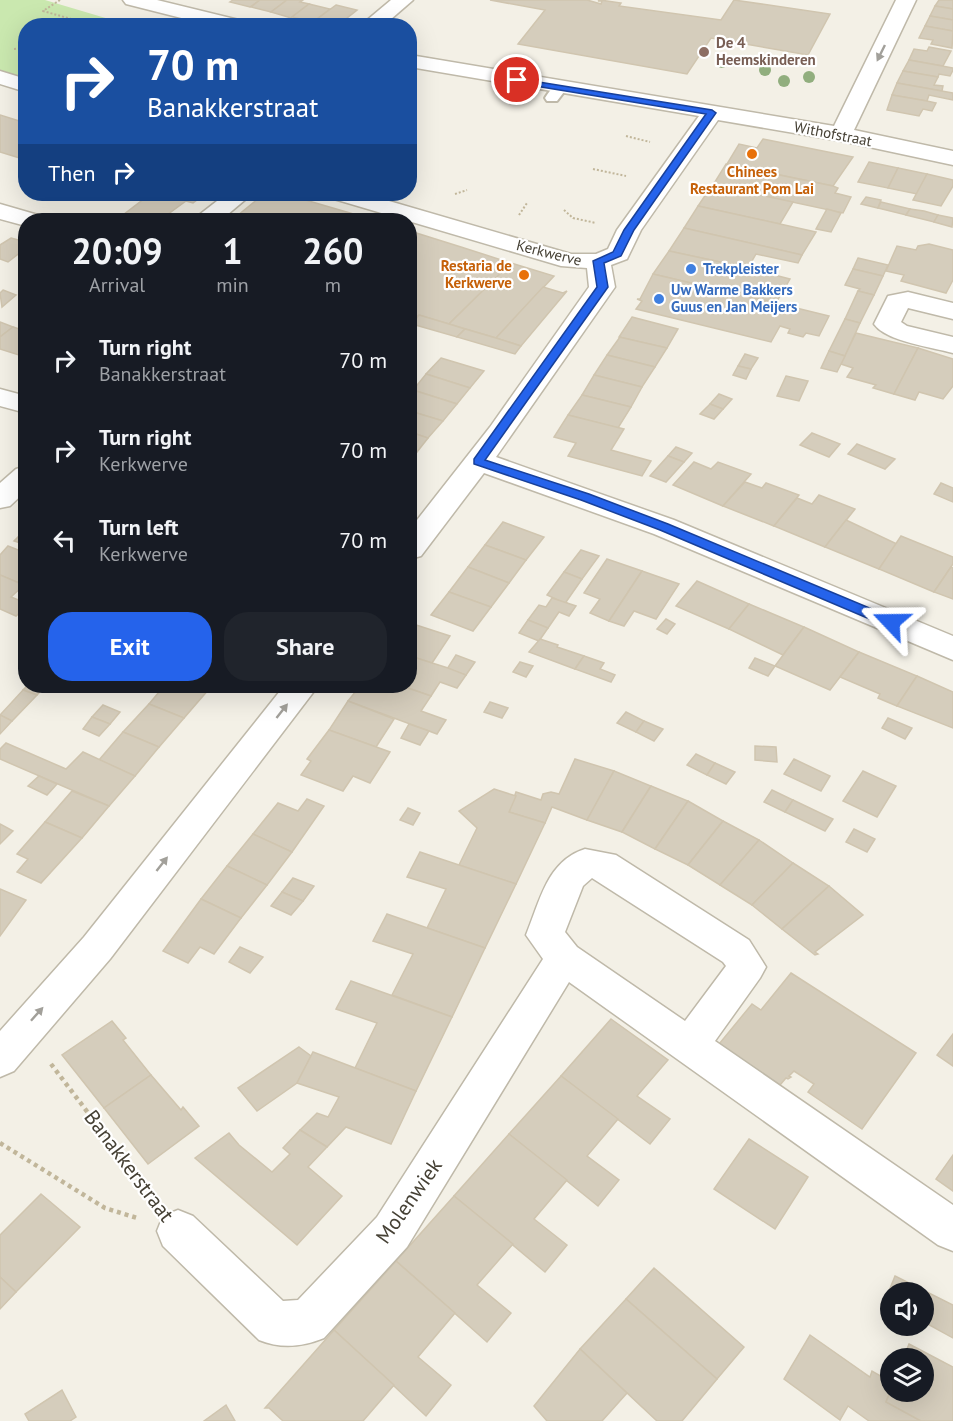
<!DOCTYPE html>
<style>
:root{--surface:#171b24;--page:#20242c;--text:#f1f3f6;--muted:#9ea1a6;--accent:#2563eb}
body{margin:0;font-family:"PT Sans",sans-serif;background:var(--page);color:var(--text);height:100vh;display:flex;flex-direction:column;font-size:22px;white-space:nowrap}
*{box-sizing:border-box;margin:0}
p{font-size:20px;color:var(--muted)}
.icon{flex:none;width:33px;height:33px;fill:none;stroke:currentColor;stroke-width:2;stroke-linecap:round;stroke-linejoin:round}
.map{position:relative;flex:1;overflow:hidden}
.details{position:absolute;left:18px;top:213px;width:399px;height:480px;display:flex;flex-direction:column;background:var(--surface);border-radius:24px;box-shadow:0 6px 24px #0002}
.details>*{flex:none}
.guide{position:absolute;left:18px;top:18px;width:399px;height:183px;border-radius:24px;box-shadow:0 6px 24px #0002;background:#1a4fa0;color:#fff;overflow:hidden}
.controls{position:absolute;left:880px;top:1282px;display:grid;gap:12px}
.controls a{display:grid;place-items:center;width:54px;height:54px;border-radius:50%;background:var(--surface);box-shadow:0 6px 24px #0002;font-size:30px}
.pin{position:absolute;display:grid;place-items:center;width:51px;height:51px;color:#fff;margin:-26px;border:3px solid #fff;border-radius:50%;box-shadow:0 2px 6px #0007}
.me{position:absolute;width:66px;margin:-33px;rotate:293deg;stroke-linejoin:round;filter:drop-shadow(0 0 4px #0008)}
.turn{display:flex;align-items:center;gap:21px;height:126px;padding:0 30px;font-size:27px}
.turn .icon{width:78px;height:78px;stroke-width:2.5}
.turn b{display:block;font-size:42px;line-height:51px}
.then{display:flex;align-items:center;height:57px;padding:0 30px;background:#0003;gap:12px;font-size:22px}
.eta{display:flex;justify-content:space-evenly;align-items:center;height:102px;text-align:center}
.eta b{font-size:36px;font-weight:700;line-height:42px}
.button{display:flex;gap:12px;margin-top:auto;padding:12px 30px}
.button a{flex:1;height:69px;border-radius:24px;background:var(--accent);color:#fff;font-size:24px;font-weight:700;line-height:69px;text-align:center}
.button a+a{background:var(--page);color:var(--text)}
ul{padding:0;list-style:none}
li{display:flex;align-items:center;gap:18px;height:90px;padding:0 30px}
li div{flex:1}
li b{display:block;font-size:22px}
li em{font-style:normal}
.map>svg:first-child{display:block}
</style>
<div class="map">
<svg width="953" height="1421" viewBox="0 0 953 1421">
<rect width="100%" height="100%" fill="#f3f0e6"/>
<polygon fill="#cae8af" points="0,0 45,0 129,25 26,26 25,73 12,77 0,73"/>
<g fill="#d5cdbc" stroke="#d0c5af" stroke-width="1.5">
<polygon points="233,0 260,0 250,7 230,2"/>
<polygon points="260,0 287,0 271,12 251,7"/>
<polygon points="287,0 303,0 300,2 309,4 291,18 271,12"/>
<polygon points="490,0 587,0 601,4 602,1 598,1 600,0 621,3 619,6 721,20 734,0 830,14 808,55 711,38 687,74 518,44 545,10"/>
<polygon points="939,0 953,0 953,9 935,6"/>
<polygon points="309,4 330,9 313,22 292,17"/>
<polygon points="336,5 357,10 337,26 313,22"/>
<polygon points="935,6 953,9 953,20 930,16"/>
<polygon points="930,16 953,20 953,31 925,26"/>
<polygon points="925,26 953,31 952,48 931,44 933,40 919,38"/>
<polygon points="929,47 951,51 943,66 909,60 914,49 927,51"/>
<polygon points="909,60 953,68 953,70 950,76 939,74 938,77 903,71"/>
<polygon points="903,71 938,77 934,85 943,86 942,91 897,83"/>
<polygon points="897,83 953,93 953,100 929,95 927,101 892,95"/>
<polygon points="892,95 927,101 936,103 932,111 923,109 919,116 887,110"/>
<polygon points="0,115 26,123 26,160 0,152"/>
<polygon points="763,139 853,157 833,186 727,164 739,144 757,148"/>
<polygon points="869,162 898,168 888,188 858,182"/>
<polygon points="726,164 833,186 838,188 835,193 851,197 843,213 713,185"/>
<polygon points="898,168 927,174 917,194 888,188"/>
<polygon points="927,174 953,180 953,186 941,206 913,200"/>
<polygon points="713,184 713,185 793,202 780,224 698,206"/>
<polygon points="132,194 205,194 193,203 186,201 160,220 125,220 119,218 145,198"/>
<polygon points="264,194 285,194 374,220 232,220"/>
<polygon points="866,197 881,200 878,208 861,204"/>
<polygon points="881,202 910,209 906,215 878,208"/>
<polygon points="698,206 780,224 816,232 802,255 684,228"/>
<polygon points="827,209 841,213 831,232 816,229"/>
<polygon points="910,209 924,211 938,215 934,222 906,215"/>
<polygon points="938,215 953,218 952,227 934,222"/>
<polygon points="684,228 802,255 798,263 756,254 748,268 669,251"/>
<polygon points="410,231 461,247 511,263 449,324 419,315 410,322"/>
<polygon points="11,238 26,242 26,248 8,262 0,259 0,245"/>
<polygon points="929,244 953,250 953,280 946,293 901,281 904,275 886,271 897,246 916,250 918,246"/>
<polygon points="669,251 748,268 790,279 776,303 653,274"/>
<polygon points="858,258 888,265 883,276 853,269"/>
<polygon points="511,263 554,276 496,338 449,324"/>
<polygon points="853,269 883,276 874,295 858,291 860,289 845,285"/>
<polygon points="653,274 776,303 829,316 819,336 806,333 803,337 788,333 790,329 780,326 771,342 636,309 642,301 637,299 640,299"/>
<polygon points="543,287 563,293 567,291 521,346 496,338"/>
<polygon points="3,290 16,295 2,307 0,293"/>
<polygon points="858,291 874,295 860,323 845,319"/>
<polygon points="419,315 449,324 465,329 457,337 412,324"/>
<polygon points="632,317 678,329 667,348 619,337"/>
<polygon points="845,319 860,323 845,356 829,351"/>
<polygon points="0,322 13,327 0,337"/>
<polygon points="13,327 26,331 26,353 22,356 0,349 0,337"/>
<polygon points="465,329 496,338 521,346 515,354 457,337"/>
<polygon points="856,333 918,348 894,394 873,388 876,385 847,377 853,368 841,364"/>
<polygon points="620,337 619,337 667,348 655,367 607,355"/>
<polygon points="918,348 953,359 953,386 943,399 919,392 915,400 894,394"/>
<polygon points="829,351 845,356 837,372 821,368"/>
<polygon points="745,354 758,358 751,369 738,366"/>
<polygon points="607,355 655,367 642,387 594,375"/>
<polygon points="441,358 484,371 470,388 426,374"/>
<polygon points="738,366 751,369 746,379 733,375"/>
<polygon points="426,374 470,388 457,404 413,390"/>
<polygon points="594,375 642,387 631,407 582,395"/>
<polygon points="786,376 808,381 799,401 777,396"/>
<polygon points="410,388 413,390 457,404 443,421 410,411"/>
<polygon points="719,394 732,399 723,409 710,404"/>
<polygon points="582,395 631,407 618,428 568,415"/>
<polygon points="710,404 723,409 714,419 700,414"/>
<polygon points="410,411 443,421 428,438 410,432"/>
<polygon points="568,415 624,429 611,450 651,461 642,476 568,456 576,443 554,437"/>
<polygon points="410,432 428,438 413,457 410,456"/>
<polygon points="812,433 840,444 829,457 800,445"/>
<polygon points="857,444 895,459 885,469 848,454"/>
<polygon points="676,447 692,453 684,462 668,456"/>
<polygon points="668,456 684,462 666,482 650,476"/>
<polygon points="694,462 711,469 718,462 751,474 723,506 673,485"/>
<polygon points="745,482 762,488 766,483 799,495 774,526 723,506"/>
<polygon points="941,483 953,488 953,502 934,494"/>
<polygon points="819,495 855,509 825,547 774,526 797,498 812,504"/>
<polygon points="846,520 897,544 879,569 825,547"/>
<polygon points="503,522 544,537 526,560 485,545"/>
<polygon points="23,532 26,532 26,545 14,541"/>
<polygon points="901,536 953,557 953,564 934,592 879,569"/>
<polygon points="485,545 526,560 509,583 468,567"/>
<polygon points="8,546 26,553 26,586 0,575 0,555"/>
<polygon points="581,550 599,556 582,579 564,572"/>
<polygon points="607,559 642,571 609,621 590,613 600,599 584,593"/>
<polygon points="468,567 509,583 491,607 449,592"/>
<polygon points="951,567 953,568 953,599 934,592"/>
<polygon points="642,571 679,584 656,619 634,611 624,626 609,621"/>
<polygon points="564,572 582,579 566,602 569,605 547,595"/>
<polygon points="0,575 24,585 11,597 26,603 26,607 16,616 0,609"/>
<polygon points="697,581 749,604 729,629 676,606"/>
<polygon points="449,592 491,607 473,631 431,615"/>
<polygon points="552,598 576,606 569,616 559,612 548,628 528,620 539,605 546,607"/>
<polygon points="749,604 804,627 783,655 729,629"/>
<polygon points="666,619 675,624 667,634 657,629"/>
<polygon points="528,620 548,628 539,641 519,633"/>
<polygon points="410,623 450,636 432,663 410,656"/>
<polygon points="804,627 859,652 830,690 775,666"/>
<polygon points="540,639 558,645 557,647 584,656 575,669 529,652"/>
<polygon points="859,652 917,676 897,706 878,698 880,694 840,677"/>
<polygon points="456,655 475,662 466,675 447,669"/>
<polygon points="410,656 448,668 466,675 457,688 440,682 431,696 402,686 410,686"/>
<polygon points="584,656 604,663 600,669 615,675 611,682 575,669"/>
<polygon points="755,658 775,666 768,676 749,668"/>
<polygon points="520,662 533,666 526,677 513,672"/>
<polygon points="917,676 953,692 953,728 897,706"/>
<polygon points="27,686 46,686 37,695 23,690"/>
<polygon points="164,686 200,686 209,689 184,718 149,704"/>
<polygon points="360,686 402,686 431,696 421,711 446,720 437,734 348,701"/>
<polygon points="23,690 37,695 12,721 0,715"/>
<polygon points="348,701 394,719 376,747 329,730"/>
<polygon points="490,702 508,708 502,718 484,712"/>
<polygon points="149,704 184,718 159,747 123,732"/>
<polygon points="103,705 120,712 110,724 92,717"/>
<polygon points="626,712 644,721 636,732 617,723"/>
<polygon points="0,715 12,721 0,734"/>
<polygon points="92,717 110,724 99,736 83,729"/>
<polygon points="888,718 912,728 905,739 882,728"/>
<polygon points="644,721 663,729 654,741 636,732"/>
<polygon points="409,724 429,731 420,745 401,738"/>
<polygon points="329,730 390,752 370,783 353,776 343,791 301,775 311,761 307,759"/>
<polygon points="123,732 159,747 135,776 99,760"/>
<polygon points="6,743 66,769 83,752 135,776 109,806 0,759 0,749"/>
<polygon points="755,746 776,747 777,762 755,760"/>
<polygon points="696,754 715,763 707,775 687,765"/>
<polygon points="575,759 614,771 587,820 552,807 545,823 509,812 516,792 541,800 543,794 551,792 559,794"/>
<polygon points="794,759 830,776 821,791 784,774"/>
<polygon points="715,763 735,772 726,784 707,775"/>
<polygon points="614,771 651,786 622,832 587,820"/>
<polygon points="863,771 896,786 877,817 843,801"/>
<polygon points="39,776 57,784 47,795 28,786"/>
<polygon points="651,786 688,801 655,849 622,832"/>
<polygon points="494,789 516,796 509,812 545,823 516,884 459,865 477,828 459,811"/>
<polygon points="772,790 793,800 785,812 764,802"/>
<polygon points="72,791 109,806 82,838 45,822"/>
<polygon points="307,799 324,806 292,852 253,834 278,803 298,811"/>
<polygon points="793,800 833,819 825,831 785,812"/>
<polygon points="688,801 723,821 688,865 655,849"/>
<polygon points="408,808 420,813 413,825 400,820"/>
<polygon points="723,821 759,840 720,885 688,865"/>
<polygon points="45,822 82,838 41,883 17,872 28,859 17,854"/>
<polygon points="0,824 13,831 0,844"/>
<polygon points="854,829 875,839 867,852 846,842"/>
<polygon points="253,834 292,852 267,885 227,866"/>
<polygon points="759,840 793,863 752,905 720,885"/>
<polygon points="420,852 516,884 485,948 427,928 446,889 407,877"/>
<polygon points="793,863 829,886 782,929 752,905"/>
<polygon points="227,866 267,885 241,918 201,899"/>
<polygon points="293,878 314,886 303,901 282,892"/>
<polygon points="829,886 863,915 815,952 818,954 815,955 782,929"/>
<polygon points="0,889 26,900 0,936"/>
<polygon points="282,892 303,901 291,915 271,906"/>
<polygon points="201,899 241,918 214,954 200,947 188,963 163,951"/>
<polygon points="387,914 485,948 452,1017 392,995 413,954 373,941"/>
<polygon points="240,947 263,957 250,973 229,962"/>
<polygon points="791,973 916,1053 862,1129 808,1092 814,1084 794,1071 789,1076 791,1077 788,1079 786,1078 780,1085 719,1044 752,1004 761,1010"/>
<polygon points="351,981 452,1017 416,1091 355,1068 377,1023 336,1009"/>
<polygon points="611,1019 668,1060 637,1096 670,1119 650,1144 561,1076"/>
<polygon points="112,1021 126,1038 123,1040 151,1075 104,1108 62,1055"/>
<polygon points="953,1034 953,1066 937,1055"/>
<polygon points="299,1047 311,1056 297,1083 257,1111 238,1088"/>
<polygon points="313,1052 416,1091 391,1144 346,1127 327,1147 300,1130 317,1113 328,1117 339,1097 297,1083"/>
<polygon points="151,1075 181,1110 183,1107 199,1126 148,1164 104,1108"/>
<polygon points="561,1076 618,1119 587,1156 619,1180 598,1206 509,1134"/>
<polygon points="300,1130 327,1147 308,1167 342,1196 297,1245 195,1158 229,1133 239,1145 272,1172 290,1154 283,1148"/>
<polygon points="509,1134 567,1180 534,1219 567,1245 545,1272 454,1196"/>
<polygon points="749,1139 808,1177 775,1229 714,1189"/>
<polygon points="953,1155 953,1191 936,1179"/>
<polygon points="41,1194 80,1227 16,1292 0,1277 0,1235"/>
<polygon points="454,1196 513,1244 477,1285 511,1313 487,1342 396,1261"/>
<polygon points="396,1261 455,1313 418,1357 451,1385 426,1416 334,1330"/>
<polygon points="654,1268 744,1347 717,1379 626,1299"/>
<polygon points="895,1276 953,1305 953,1338 924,1322 924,1293 891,1293 891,1305 885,1301"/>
<polygon points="0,1277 16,1292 0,1309"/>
<polygon points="626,1299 717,1379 682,1421 657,1421 580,1349"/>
<polygon points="334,1330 394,1385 363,1421 283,1421 269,1408 265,1408"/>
<polygon points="810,1335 870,1377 872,1371 891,1382 891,1390 886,1402 921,1421 869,1421 848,1406 840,1420 784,1379"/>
<polygon points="909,1344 953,1367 953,1421 921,1421 886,1402 891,1390 924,1392 924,1359 903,1359"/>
<polygon points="580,1349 627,1393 602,1421 547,1421 534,1406"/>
<polygon points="62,1390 76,1417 70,1421 29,1421 25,1414"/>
<polygon points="226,1405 235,1421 204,1421"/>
</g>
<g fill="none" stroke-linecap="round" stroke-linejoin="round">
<defs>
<path id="service" d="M560 84 567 88 557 101H547L545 98C549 92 553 85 560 84Z"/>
<g id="minor">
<polygon points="123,0 157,0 247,22 250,26 213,26 126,4"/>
<polygon points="391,0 413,0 383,26 360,26"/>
<polygon points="896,0 916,0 854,130 953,151 953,165 841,141 718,120 641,230 627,259 611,265 615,287 496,457 674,520 953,636 953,660 654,534 484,473 421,556 410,559 410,529 490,427 589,287 587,268 561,266 334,199 330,194 365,194 571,254 596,254 608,249 617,230 699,116 410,67 410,55 834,126"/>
<polygon points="0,71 26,79 26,92 0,84"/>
<polygon points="226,194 252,194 221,220 195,220 199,215"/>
<polygon points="0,204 38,215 42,220 26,220 26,226 0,219"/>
<path d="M908 292 953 303V319L908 308 901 322 907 326 953 337V353C932 347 887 342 874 324L888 296Z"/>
<polygon points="0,389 26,396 26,413 0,406"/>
<polygon points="26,466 26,491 10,506 0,508 0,483 16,469"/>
<polygon points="284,686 318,686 110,959 14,1071 0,1077 0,1031 84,937"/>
<path d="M585 849 616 855 749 940 766 967 760 978 715 1041 953 1205V1251L938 1245 569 982 407 1247 324 1338C302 1347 281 1349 259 1340L163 1246 157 1231 163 1216 178 1210 193 1216 283 1301 298 1300 377 1217 543 959 526 935C540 901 547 861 585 849ZM592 878 723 962 726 966 685 1021 577 947 565 932 583 886Z"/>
</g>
</defs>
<use href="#service" stroke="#bfb9a9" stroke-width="4"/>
<use href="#minor" stroke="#bfb9a9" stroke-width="3"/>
<g stroke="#c1b69a" stroke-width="2" stroke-dasharray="2 2" stroke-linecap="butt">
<polyline points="60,0 43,11 89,24 86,26"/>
<polyline points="14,49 26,48"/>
<polyline points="626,136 650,142"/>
<polyline points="593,169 626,176"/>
<polyline points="455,194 467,190"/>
<polyline points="564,210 573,218 596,223"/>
<polyline points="519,215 527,203"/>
</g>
<g stroke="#c1b69a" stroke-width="4.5" stroke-dasharray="4 4" stroke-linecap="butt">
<polyline points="51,1064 152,1197"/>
<polyline points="0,1143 105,1208 137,1218"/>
</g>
<use href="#service" fill="#fff" fill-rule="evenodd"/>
<use href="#minor" fill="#fff" fill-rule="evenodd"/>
</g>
<g fill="#91ae7e">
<circle cx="722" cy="62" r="6"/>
<circle cx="765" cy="70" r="6"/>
<circle cx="809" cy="77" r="6"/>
<circle cx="784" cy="81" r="6"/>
</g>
<defs><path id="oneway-solid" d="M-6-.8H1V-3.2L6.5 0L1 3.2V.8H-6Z" transform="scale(1.5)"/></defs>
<g fill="#a2a09a">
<use href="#oneway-solid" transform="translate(881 53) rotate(116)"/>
<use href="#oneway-solid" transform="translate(282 711) rotate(-52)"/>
<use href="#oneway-solid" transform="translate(162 864) rotate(-52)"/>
<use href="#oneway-solid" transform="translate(37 1014) rotate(-48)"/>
</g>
<polygon fill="#2563eb" stroke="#184099" stroke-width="1.5" points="514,78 712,110 716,113 634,230 621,256 604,263 608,287 485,460 589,494 668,524 896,619 897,622 896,626 886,626 660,530 581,500 474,464 474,459 597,287 593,261 613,252 624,230 706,114 517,83 513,80"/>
<circle fill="#8d6e63" stroke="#fff" stroke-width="2" cx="704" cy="52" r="6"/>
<g fill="#e8710a" stroke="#fff" stroke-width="2">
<circle cx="752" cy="154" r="6"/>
<circle cx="524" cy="275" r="6"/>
</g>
<g fill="#3f7fe0" stroke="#fff" stroke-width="2">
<circle cx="691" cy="269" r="6"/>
<circle cx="659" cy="299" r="6"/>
</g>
<g text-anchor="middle" stroke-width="4.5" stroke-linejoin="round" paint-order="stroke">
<g font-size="15" font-weight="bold" fill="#785e54" stroke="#fff" text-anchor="start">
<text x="716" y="48">De 4<tspan x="716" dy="17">Heemskinderen</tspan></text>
</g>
<g font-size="15" fill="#464135" stroke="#fff">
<text transform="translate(833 134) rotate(11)" y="5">Withofstraat</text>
<text transform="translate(549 253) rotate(14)" y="5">Kerkwerve</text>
</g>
<g font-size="15" font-weight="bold" fill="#c56008" stroke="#fff">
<text x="752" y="177">Chinees<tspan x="752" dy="17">Restaurant Pom Lai</tspan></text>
<text x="512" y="271" text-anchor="end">Restaria de<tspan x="512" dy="17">Kerkwerve</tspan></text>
</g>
<g font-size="15" font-weight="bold" fill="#366cbe" stroke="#fff" text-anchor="start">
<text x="703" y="274">Trekpleister</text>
<text x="671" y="295">Uw Warme Bakkers<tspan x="671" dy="17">Guus en Jan Meijers</tspan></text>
</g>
<g font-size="21" fill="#464135" stroke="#fff">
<text transform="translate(129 1166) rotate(53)" y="7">Banakkerstraat</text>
<text transform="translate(409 1201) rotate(-55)" y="7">Molenwiek</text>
</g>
</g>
</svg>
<div class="controls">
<a><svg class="icon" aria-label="sound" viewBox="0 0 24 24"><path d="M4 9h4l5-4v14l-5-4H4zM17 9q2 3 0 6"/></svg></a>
<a><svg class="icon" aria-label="layers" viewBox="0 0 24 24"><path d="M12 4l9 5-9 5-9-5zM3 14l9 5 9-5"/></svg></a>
</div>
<div class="pin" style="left:517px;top:80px;background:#d93025"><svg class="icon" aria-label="arrive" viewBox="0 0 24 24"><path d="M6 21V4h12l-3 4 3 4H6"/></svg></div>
<svg class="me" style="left:891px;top:622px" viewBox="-20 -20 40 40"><path d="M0-17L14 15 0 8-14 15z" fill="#2563eb" stroke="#fff" stroke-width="4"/></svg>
<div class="guide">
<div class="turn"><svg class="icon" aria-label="right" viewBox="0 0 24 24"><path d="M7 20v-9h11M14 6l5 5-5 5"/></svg><div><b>70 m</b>Banakkerstraat</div></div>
<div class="then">Then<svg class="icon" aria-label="right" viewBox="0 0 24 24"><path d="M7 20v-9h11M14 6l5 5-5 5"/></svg></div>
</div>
<section class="details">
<div class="eta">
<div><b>20:09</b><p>Arrival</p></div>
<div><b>1</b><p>min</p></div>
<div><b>260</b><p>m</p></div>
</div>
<ul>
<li><svg class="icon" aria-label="right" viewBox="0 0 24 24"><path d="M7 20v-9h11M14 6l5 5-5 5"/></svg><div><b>Turn right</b><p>Banakkerstraat</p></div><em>70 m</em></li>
<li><svg class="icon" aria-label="right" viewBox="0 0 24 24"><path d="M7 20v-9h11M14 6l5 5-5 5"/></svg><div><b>Turn right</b><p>Kerkwerve</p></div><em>70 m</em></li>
<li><svg class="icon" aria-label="left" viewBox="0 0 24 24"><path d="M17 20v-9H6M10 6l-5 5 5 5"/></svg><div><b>Turn left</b><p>Kerkwerve</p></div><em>70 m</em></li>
</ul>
<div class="button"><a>Exit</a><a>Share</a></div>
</section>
</div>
